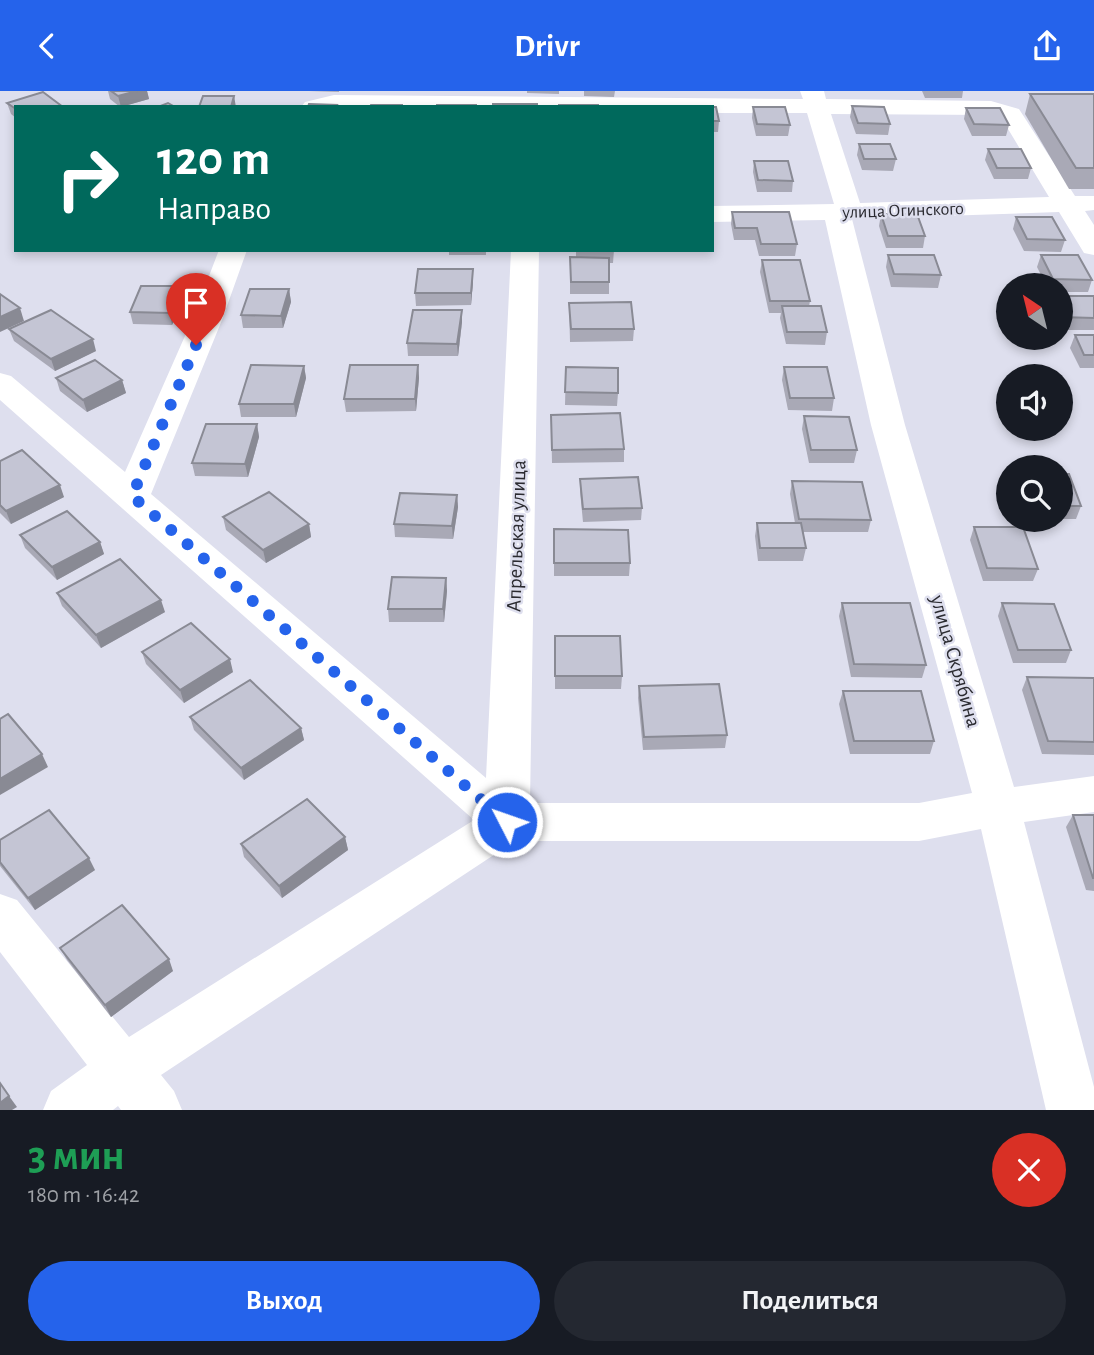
<!DOCTYPE html>
<html lang="ru">
<meta charset="utf-8">
<style>
:root{--surface:#171b24;--page:#242831;--text:#f1f3f6;--muted:#9ea1a6;--accent:#2563eb}
body{margin:0;font-family:"Alegreya Sans",sans-serif;background:var(--page);color:var(--text);height:100vh;display:flex;flex-direction:column;font-size:26px;white-space:nowrap}
*{box-sizing:border-box;margin:0}
p{font-size:23px;color:var(--muted)}
.icon{flex:none;width:38px;height:38px;fill:none;stroke:currentColor;stroke-width:2;stroke-linecap:round;stroke-linejoin:round}
.map{position:relative;height:1019px;overflow:hidden}
.details{display:flex;flex-direction:column;background:var(--surface);flex:1}
.details>*{flex:none}
.banner{position:absolute;left:14px;top:14px;width:700px;height:147px;border-radius:0px;box-shadow:0 4px 10px #0003;background:#00695c;color:#fff;overflow:hidden}
.needle{width:46px;rotate:325deg}
.tools{position:absolute;left:996px;top:182px;display:grid;gap:14px}
.tools a{display:grid;place-items:center;width:77px;height:77px;border-radius:50%;background:var(--surface);box-shadow:0 4px 10px #0003;font-size:35px}
.pin{position:absolute;display:grid;place-items:center;width:60px;height:60px;color:#fff;margin:-72px -30px;border-radius:50% 50% 50% 0;rotate:-45deg;box-shadow:0 0 7px #0007}
.pin .icon{rotate:45deg}
.me{position:absolute;width:77px;margin:-38px;rotate:311deg;stroke-linejoin:round;filter:drop-shadow(0 0 5px #0008)}
.turn{display:flex;align-items:center;gap:24px;height:147px;padding:0 28px;font-size:32px}
.turn .icon{width:91px;height:91px;stroke-width:2.5}
.turn b{display:block;font-size:49px;line-height:60px}
.round{display:grid;place-items:center;flex:none;width:74px;height:74px;border-radius:37px;background:var(--page)}
.summary{display:flex;align-items:center;justify-content:space-between;height:119px;padding:0 28px}
h1{font-size:42px;font-weight:700;line-height:52px;color:#1e9e55}
.button{display:flex;gap:14px;margin-top:auto;padding:14px 28px}
.button a{flex:1;height:80px;border-radius:42px;background:var(--accent);color:#fff;font-size:28px;font-weight:700;line-height:80px;text-align:center}
.button a+a{background:var(--page);color:var(--text)}
header{display:flex;justify-content:space-between;align-items:center;height:91px;padding:0 28px;background:var(--accent);color:#fff;font-size:32px;font-weight:700}
.map>svg:first-child{display:block}
</style>
<header><svg class="icon" aria-label="back" viewBox="0 0 24 24"><path d="M15 5l-7 7 7 7"/></svg>Drivr<svg class="icon" aria-label="share" viewBox="0 0 24 24"><path d="M12 15V3M7 8l5-5 5 5M5 13v7h14v-7"/></svg></header>
<div class="map">
<svg width="1094" height="1019" viewBox="0 0 1094 1019">
<rect width="100%" height="100%" fill="#dedfee"/>
<g fill="none" stroke-linecap="round" stroke-linejoin="round">
<path fill="#fff" fill-rule="evenodd" d="M800 0H824L826 8 991 10 1019 18 1075 105H1094V119L1085 120 1094 134V164L1084 162 1059 121 852 128 905 334 1014 696 1094 685V721L1024 731 1094 996V1019H1046L981 738 919 750H515L161 984 174 1000 182 1019H121L118 1015 113 1019H43L51 1000 87 974 0 861V803L17 809 129 946 474 729 0 309V282L11 285 125 381 192 229 219 159H247L222 229 151 403 486 687 511 159H539L530 712H919L972 702 871 334 825 129 712 131V115L834 113 807 22H712V16H301L305 11 334 4 803 8ZM831 23 989 24 1002 28 1049 106 860 112Z"/>
</g>
<g fill="#a9a9b6">
<polygon points="108,0 147,0 149,8 120,16 110,8"/>
<polygon points="309,0 339,0 339,1"/>
<polygon points="527,0 559,0 559,3 527,2"/>
<polygon points="584,0 615,0 614,6 584,5"/>
<polygon points="922,0 963,0 962,7 925,7"/>
<polygon points="1030,3 1094,3 1094,98 1069,98 1025,23"/>
<polygon points="7,12 16,16 16,27 11,23"/>
<polygon points="852,15 890,33 888,44 856,43 850,26"/>
<polygon points="712,16 719,30 718,41 712,41"/>
<polygon points="753,16 790,34 788,45 756,45 752,27"/>
<polygon points="966,17 1009,34 1006,45 972,45 964,28"/>
<polygon points="859,53 896,68 893,80 862,79 857,64"/>
<polygon points="988,58 1031,77 1028,88 994,88 985,69"/>
<polygon points="754,70 793,90 792,101 757,101 753,81"/>
<polygon points="732,121 797,153 795,165 759,165 755,149 734,149 731,133"/>
<polygon points="881,123 925,145 923,157 886,157 879,135"/>
<polygon points="1016,126 1065,149 1061,161 1024,160 1013,138"/>
<polygon points="136,159 199,159 198,161 137,160"/>
<rect x="449" y="159" width="37" height="5"/>
<polygon points="576,159 614,159 613,172 609,172 609,203 570,203 570,166 576,166"/>
<polygon points="888,164 941,184 938,197 891,196 886,176"/>
<polygon points="1041,164 1092,189 1088,201 1060,201 1060,194 1046,194 1037,176"/>
<polygon points="762,169 810,210 809,215 827,241 825,254 786,253 780,227 781,222 769,222 760,181"/>
<polygon points="473,178 473,190 471,214 416,215 415,202"/>
<polygon points="180,195 183,208 172,234 133,233 130,221"/>
<polygon points="289,198 291,211 283,237 243,237 241,224"/>
<rect x="1060" y="205" width="34" height="34"/>
<polygon points="569,212 634,238 633,250 570,251"/>
<polygon points="462,231 458,265 408,265 407,252"/>
<polygon points="9,238 96,260 55,280 14,250"/>
<polygon points="1075,244 1094,244 1094,277 1080,277 1070,257"/>
<polygon points="418,274 419,287 416,320 346,321 344,308"/>
<polygon points="304,275 306,287 296,326 241,326 239,313"/>
<polygon points="566,276 618,302 617,315 565,314"/>
<polygon points="784,276 834,307 832,320 788,319 782,289"/>
<polygon points="56,287 122,289 126,302 87,321 60,300"/>
<polygon points="551,324 624,358 624,371 552,372"/>
<polygon points="804,325 857,359 854,372 809,372 802,338"/>
<polygon points="257,333 259,346 248,386 195,385 192,372"/>
<polygon points="0,370 64,406 11,433 0,422"/>
<polygon points="1007,382 1008,382 1008,410 1003,394"/>
<polygon points="1060,383 1081,415 1076,428 1060,428"/>
<polygon points="580,388 642,417 641,429 583,431 580,400"/>
<polygon points="792,390 871,429 868,441 803,441 806,457 803,470 758,470 755,445 757,432 795,432 790,403"/>
<polygon points="457,404 458,416 453,448 395,446 394,433"/>
<polygon points="223,426 309,433 311,446 266,472 226,439"/>
<polygon points="974,436 1038,478 1033,490 983,490 970,449"/>
<polygon points="554,438 630,472 629,485 554,485"/>
<polygon points="20,444 100,451 104,463 57,489 25,457"/>
<polygon points="446,487 447,500 444,531 389,531 388,518"/>
<polygon points="57,502 165,521 101,557 62,515"/>
<polygon points="842,512 926,574 922,587 851,586 839,525"/>
<polygon points="1002,512 1071,559 1066,572 1013,572 998,525"/>
<polygon points="555,545 622,585 621,598 555,598"/>
<polygon points="142,561 233,581 184,612 146,573"/>
<polygon points="1027,586 1094,587 1094,664 1042,663 1022,599"/>
<polygon points="639,595 727,644 725,657 643,659 638,607"/>
<polygon points="843,600 934,650 930,663 850,663 839,613"/>
<polygon points="190,626 301,637 304,649 244,689 194,639"/>
<polygon points="1073,724 1094,724 1094,800 1086,799 1066,736"/>
<polygon points="345,746 348,759 282,807 244,766 241,753"/>
<polygon points="0,749 95,779 35,819 0,775"/>
<polygon points="60,857 173,880 111,926 67,869"/>
</g>
<g fill="#898a94">
<polygon points="137,0 147,0 149,8 121,16 118,5"/>
<polygon points="234,5 236,16 231,16"/>
<polygon points="473,178 473,190 471,214 471,202"/>
<polygon points="180,195 183,208 172,234 170,222"/>
<polygon points="289,198 291,211 283,237 281,225"/>
<polygon points="20,217 24,230 0,241 0,226"/>
<polygon points="462,219 462,231 458,265 457,253"/>
<polygon points="93,248 96,260 55,280 51,268"/>
<polygon points="418,274 419,287 416,320 415,308"/>
<polygon points="304,275 306,287 296,326 294,313"/>
<polygon points="122,289 126,302 87,321 83,309"/>
<polygon points="257,333 259,346 248,386 245,373"/>
<polygon points="60,394 64,406 11,433 6,420"/>
<polygon points="457,404 458,416 453,448 452,435"/>
<polygon points="309,433 311,446 266,472 263,459"/>
<polygon points="100,451 104,463 57,489 52,476"/>
<polygon points="446,487 447,500 444,531 443,518"/>
<polygon points="161,509 165,521 101,557 96,544"/>
<polygon points="230,568 233,581 184,612 180,599"/>
<polygon points="301,637 304,649 244,689 241,677"/>
<polygon points="42,663 48,676 0,704 0,688"/>
<polygon points="345,746 348,759 282,807 279,795"/>
<polygon points="89,767 95,779 35,819 28,807"/>
<polygon points="169,868 173,880 111,926 105,914"/>
<polygon points="9,1005 17,1016 12,1019 0,1019 0,1012"/>
</g>
<g fill="#c4c5d4" stroke="#898a94" stroke-width="2">
<polygon points="111,0 137,0 118,5"/>
<polygon points="43,1 63,16 16,16 16,18 7,12"/>
<polygon points="1030,3 1094,3 1094,77 1076,77"/>
<polygon points="203,5 234,5 231,16 199,16"/>
<polygon points="168,12 175,16 158,16"/>
<polygon points="309,13 337,14 336,16 308,16"/>
<rect x="493" y="13" width="44" height="3"/>
<polygon points="371,14 402,14 402,16 370,16"/>
<rect x="437" y="14" width="39" height="2"/>
<rect x="559" y="14" width="39" height="2"/>
<rect x="609" y="15" width="39" height="1"/>
<polygon points="852,15 884,16 890,33 858,32"/>
<polygon points="702,16 716,16 719,30 712,30 712,16"/>
<polygon points="753,16 785,16 790,34 757,33"/>
<polygon points="966,17 1000,17 1009,34 974,33"/>
<polygon points="859,53 890,53 896,68 864,68"/>
<polygon points="988,58 1021,58 1031,77 997,77"/>
<polygon points="754,70 788,70 793,90 758,89"/>
<polygon points="732,121 789,121 797,153 761,153 757,137 735,137"/>
<polygon points="881,123 917,123 925,145 888,145"/>
<polygon points="1016,126 1052,126 1065,149 1027,148"/>
<rect x="576" y="159" width="38" height="1"/>
<polygon points="888,164 934,164 941,184 894,183"/>
<polygon points="1041,164 1078,164 1092,189 1053,188"/>
<polygon points="570,166 609,167 609,191 571,191"/>
<polygon points="762,169 800,169 810,210 770,210"/>
<polygon points="418,178 473,178 471,202 415,202"/>
<polygon points="141,195 180,195 170,222 130,221"/>
<polygon points="250,198 289,198 281,225 241,224"/>
<polygon points="0,203 20,217 0,226"/>
<polygon points="1060,205 1094,205 1094,227 1060,226"/>
<polygon points="631,211 634,238 571,238 569,212"/>
<polygon points="782,215 821,215 827,241 787,241"/>
<polygon points="51,219 93,248 51,268 9,238"/>
<polygon points="413,219 462,219 457,253 407,252"/>
<polygon points="1075,244 1094,244 1094,264 1084,264"/>
<polygon points="95,269 122,289 83,309 56,287"/>
<polygon points="251,274 304,275 294,313 239,313"/>
<polygon points="350,274 418,274 415,308 344,308"/>
<polygon points="566,276 618,277 618,302 565,301"/>
<polygon points="784,276 827,276 834,307 790,307"/>
<polygon points="620,322 624,358 552,359 551,324"/>
<polygon points="804,325 849,326 857,359 811,359"/>
<polygon points="206,333 257,333 245,373 192,372"/>
<polygon points="22,359 60,394 6,420 0,414 0,370"/>
<polygon points="1060,383 1069,383 1081,415 1060,415"/>
<polygon points="638,386 642,417 583,418 580,388"/>
<polygon points="792,390 862,391 871,429 799,428"/>
<polygon points="269,401 309,433 263,459 223,426"/>
<polygon points="400,402 457,404 452,435 394,433"/>
<polygon points="67,420 100,451 52,476 20,444"/>
<polygon points="757,432 801,432 806,457 760,457"/>
<polygon points="974,436 1023,436 1038,478 987,477"/>
<polygon points="554,438 628,439 630,472 554,472"/>
<polygon points="120,468 161,509 96,544 57,502"/>
<polygon points="392,486 446,487 443,518 388,518"/>
<polygon points="842,512 910,512 926,574 854,573"/>
<polygon points="1002,512 1054,513 1071,559 1018,559"/>
<polygon points="191,532 230,568 180,599 142,561"/>
<polygon points="555,545 620,545 622,585 555,585"/>
<polygon points="1027,586 1094,587 1094,651 1048,650"/>
<polygon points="250,589 301,637 241,677 190,626"/>
<polygon points="719,593 727,644 644,646 639,595"/>
<polygon points="843,600 921,600 934,650 854,650"/>
<polygon points="8,623 42,663 0,688 0,628"/>
<polygon points="307,708 345,746 279,795 241,753"/>
<polygon points="49,719 89,767 28,807 0,771 0,749"/>
<polygon points="1073,724 1094,724 1094,787 1093,787"/>
<polygon points="122,814 169,868 105,914 60,857"/>
<polygon points="0,992 9,1005 0,1012"/>
</g>
<g fill="none" stroke-linecap="round" stroke-linejoin="round">
<polyline stroke="#2563eb" stroke-width="12" stroke-dasharray="0 21.6" points="196,254 132,405 507,731"/>
</g>
<g text-anchor="middle" stroke-width="5" stroke-linejoin="round" paint-order="stroke">
<g font-size="18" fill="#2b2b31" stroke="#dedfee">
<text transform="translate(903 119) rotate(-2)" y="6">улица Огинского</text>
</g>
<g font-size="21" fill="#2b2b31" stroke="#dedfee">
<text transform="translate(516 445) rotate(-88)" y="7">Апрельская улица</text>
<text transform="translate(956 570) rotate(74)" y="7">улица Скрябина</text>
</g>
</g>
</svg>
<div class="tools">
<a><svg class="needle" viewBox="-14 -14 28 28"><path d="M0-13l5 13h-10z" fill="#e53935"/><path d="M0 13l5-13h-10z" fill="#9ea1a6"/></svg></a>
<a><svg class="icon" aria-label="sound" viewBox="0 0 24 24"><path d="M4 9h4l5-4v14l-5-4H4zM17 9q2 3 0 6"/></svg></a>
<a><svg class="icon" aria-label="search" viewBox="0 0 24 24"><circle cx="10" cy="10" r="6"/><path d="M15 15l6 6"/></svg></a>
</div>
<div class="pin" style="left:196px;top:254px;background:#d93025"><svg class="icon" aria-label="arrive" viewBox="0 0 24 24"><path d="M6 21V4h12l-3 4 3 4H6"/></svg></div>
<svg class="me" style="left:507px;top:731px" viewBox="-20 -20 40 40"><circle r="17" fill="#2563eb" stroke="#fff" stroke-width="3"/><path d="M0-11L8 9 0 5-8 9z" fill="#fff"/></svg>
<div class="banner">
<div class="turn"><svg class="icon" aria-label="right" viewBox="0 0 24 24"><path d="M7 20v-9h11M14 6l5 5-5 5"/></svg><div><b>120 m</b>Направо</div></div>
</div>
</div>
<section class="details">
<div class="summary"><div><h1>3 мин</h1><p>180 m · 16:42</p></div><a class="round" style="background:#d93025;color:#fff"><svg class="icon" aria-label="close" viewBox="0 0 24 24"><path d="M6 6l12 12M18 6L6 18"/></svg></a></div>
<div class="button"><a>Выход</a><a>Поделиться</a></div>
</section>
